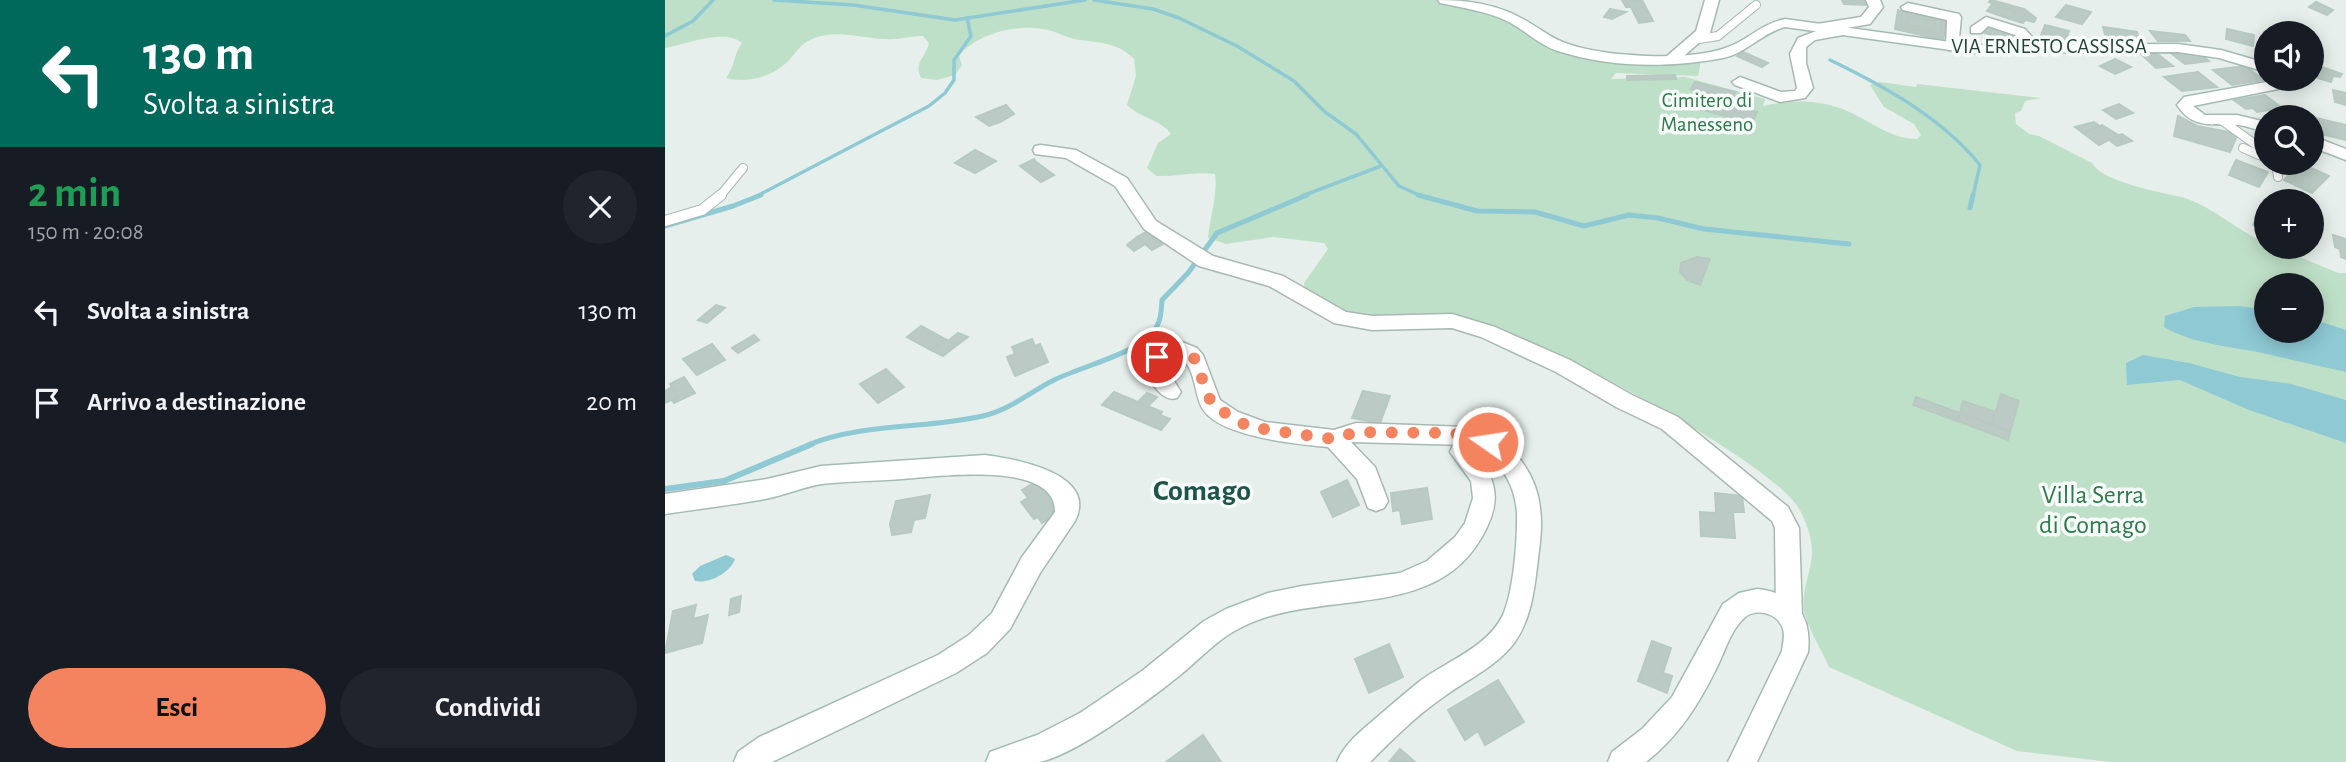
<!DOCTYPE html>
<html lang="it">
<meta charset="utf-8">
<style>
:root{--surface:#171b24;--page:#20242c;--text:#f1f3f6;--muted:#9ea1a6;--accent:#f4845f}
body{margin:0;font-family:"Alegreya Sans",sans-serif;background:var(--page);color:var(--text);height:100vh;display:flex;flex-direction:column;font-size:26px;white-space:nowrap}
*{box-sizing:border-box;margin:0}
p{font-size:23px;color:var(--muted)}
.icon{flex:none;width:38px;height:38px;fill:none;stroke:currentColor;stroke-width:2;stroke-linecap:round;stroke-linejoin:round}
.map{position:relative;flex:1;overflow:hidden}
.sheet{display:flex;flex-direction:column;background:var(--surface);width:665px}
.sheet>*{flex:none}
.guide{background:#00695c;color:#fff;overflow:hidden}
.fabs{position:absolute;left:1589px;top:21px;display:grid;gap:14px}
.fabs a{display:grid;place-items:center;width:70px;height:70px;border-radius:50%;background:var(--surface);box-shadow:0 4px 18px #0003;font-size:35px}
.pin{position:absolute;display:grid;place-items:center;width:60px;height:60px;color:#fff;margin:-30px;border:4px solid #fff;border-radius:50%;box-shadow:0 2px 7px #0007}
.me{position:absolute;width:77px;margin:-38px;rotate:283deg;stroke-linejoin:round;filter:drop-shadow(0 0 5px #0008)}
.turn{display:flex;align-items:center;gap:24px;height:147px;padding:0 28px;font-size:32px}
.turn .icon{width:91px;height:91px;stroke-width:2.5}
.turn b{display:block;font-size:49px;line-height:60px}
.round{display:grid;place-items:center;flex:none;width:74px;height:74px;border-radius:37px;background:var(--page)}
.headline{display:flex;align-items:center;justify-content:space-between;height:119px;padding:0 28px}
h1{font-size:42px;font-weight:700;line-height:52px;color:#1e9e55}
.action{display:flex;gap:14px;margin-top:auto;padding:14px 28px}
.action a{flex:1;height:80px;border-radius:42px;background:var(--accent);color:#111;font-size:28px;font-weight:700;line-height:80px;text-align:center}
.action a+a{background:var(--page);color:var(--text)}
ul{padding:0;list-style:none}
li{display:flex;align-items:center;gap:21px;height:91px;padding:0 28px}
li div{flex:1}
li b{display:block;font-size:26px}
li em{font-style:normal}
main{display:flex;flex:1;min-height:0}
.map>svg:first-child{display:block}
</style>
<main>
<section class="sheet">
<div class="guide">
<div class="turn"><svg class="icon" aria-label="left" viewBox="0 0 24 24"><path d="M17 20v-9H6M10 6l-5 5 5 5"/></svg><div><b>130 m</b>Svolta a sinistra</div></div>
</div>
<div class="headline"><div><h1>2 min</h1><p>150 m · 20:08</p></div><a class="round"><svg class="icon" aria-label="close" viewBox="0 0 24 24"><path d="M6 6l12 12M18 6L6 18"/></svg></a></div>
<ul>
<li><svg class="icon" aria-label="left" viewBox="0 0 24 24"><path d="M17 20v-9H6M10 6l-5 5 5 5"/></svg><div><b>Svolta a sinistra</b></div><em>130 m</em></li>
<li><svg class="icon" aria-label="arrive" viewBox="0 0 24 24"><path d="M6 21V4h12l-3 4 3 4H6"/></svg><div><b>Arrivo a destinazione</b></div><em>20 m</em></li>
</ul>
<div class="action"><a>Esci</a><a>Condividi</a></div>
</section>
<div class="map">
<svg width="1681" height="762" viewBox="0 0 1681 762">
<rect width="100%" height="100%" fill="#e6efeb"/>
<path fill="#bfe0c8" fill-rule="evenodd" d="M0 0H773L816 9 918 54 1036 61 1033 76 951 73 946 79 1020 77 1100 99 1098 106C1127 100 1151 99 1180 110 1204 120 1225 139 1252 139L1256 135 1249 124 1219 107 1205 85 1215 82 1251 87 1252 84 1376 98 1360 101 1356 111 1350 113 1351 124 1364 134 1374 136 1427 163C1437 182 1495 192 1516 197 1548 206 1572 231 1601 243V247H1611L1673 273H1681V762H1445L1352 751 1164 667C1158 652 1140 624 1139 609 1137 590 1143 580 1146 562 1150 545 1142 522 1133 507 1104 460 864 331 808 321 770 315 728 325 691 317 674 313 654 299 639 291V283L663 249 659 243 609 237 561 244 543 238C545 217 553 193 550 174 529 171 511 177 491 176L482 168 493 143 506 134C495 119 475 118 462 105L471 76 469 59C452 41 431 43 409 39 400 37 392 32 383 30 355 23 312 33 294 56L297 65 290 75 272 80 256 78C248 62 261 58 264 43L258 36C245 36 233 40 220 39 195 38 169 28 145 40 136 44 132 51 126 58 111 76 82 84 61 78 70 67 68 55 77 43 60 28 22 44 0 48ZM1601 285H1647V331H1601Z"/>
<g fill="#8ec9d4">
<path d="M1574 306 1601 310V331H1647V319L1681 330V372C1654 366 1628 360 1602 354 1566 346 1530 345 1499 327L1500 316 1529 307Z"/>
<polygon points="1478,355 1524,363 1575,377 1626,384 1681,400 1681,443 1584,410 1515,380 1462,385 1461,363"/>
<path d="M61 555 70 559C65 573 44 584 30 581L27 574 35 566Z"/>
</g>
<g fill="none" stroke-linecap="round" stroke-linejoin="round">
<g stroke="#8ec9d4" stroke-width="3.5">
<polyline points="109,0 188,5 290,20 420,0"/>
<polyline points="429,0 488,9 514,18 572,46 629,81 660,112 691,134 734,186 756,196"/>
<polyline points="0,36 28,21 48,0"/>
<path d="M1165 60C1219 86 1277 118 1315 165L1308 196"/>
<polyline points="92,196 264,106 280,93 289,80 289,60 306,36 302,18"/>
<polyline points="637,196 716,166"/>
</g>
<g stroke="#8ec9d4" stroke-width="5">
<polyline points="753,195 812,211 870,212 919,226 964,215 993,218 1039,229 1184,244"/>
<polyline points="1305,208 1308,195"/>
<polyline points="0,226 68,206 96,195"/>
<path d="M143 445C197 423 261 429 318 416 345 410 365 392 389 380 415 367 467 355 486 334 496 324 496 314 497 300L523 273 552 233 642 195"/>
</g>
<polyline stroke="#8ec9d4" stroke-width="6" points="0,489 59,481 147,444"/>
</g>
<g fill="#bbcac4" stroke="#b8c9c2" stroke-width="2">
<polygon points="957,0 977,0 988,21 974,23 966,7 961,7"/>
<polygon points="1177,0 1202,0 1203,5 1179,4"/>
<polygon points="1326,0 1359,9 1371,18 1369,22 1360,20 1358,23 1345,19 1351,11 1324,2"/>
<polygon points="1651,2 1668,10 1662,15 1644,7"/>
<polygon points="1328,3 1335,7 1351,11 1345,19 1322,11"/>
<polygon points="1401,5 1426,12 1417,24 1391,17"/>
<polygon points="945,9 961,12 947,19 939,17"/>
<polygon points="1233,10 1283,18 1278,40 1230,29"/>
<polygon points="1238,13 1277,20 1275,34 1235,27"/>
<polygon points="1243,17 1270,21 1269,30 1242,25"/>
<polygon points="1324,24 1351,33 1345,41 1317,32"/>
<polygon points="1380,25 1404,31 1401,39 1391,42 1375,38"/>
<polygon points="1438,27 1472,32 1474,40 1441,38"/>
<polygon points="1562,29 1589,35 1588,46 1561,39"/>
<polygon points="1485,31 1520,35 1525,41 1493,41"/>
<polygon points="1078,52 1103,63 1097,67 1072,56"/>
<polygon points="1490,52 1508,66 1491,68 1476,54"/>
<polygon points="1523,52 1533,53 1544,61 1520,64 1507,54"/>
<polygon points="1450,59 1466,67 1450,74 1435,66"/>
<polygon points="1580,66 1599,80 1567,85 1548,70"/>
<polygon points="1654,66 1677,74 1675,77 1668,76 1652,71"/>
<polygon points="1652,71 1668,76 1666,82 1649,77"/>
<polygon points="1533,72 1552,87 1517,91 1499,77"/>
<polygon points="1010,75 1011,79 962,80 962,76"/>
<polygon points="1030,82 1071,92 1067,99 1026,89"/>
<polygon points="1668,90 1681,93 1681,105 1670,102"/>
<polygon points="1600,95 1617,108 1592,112 1588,108 1581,109 1569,100"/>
<polygon points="1024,98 1051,106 1053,102 1092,112 1087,123 1038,110 1041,105 1023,100"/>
<polygon points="1454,104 1468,113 1451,119 1438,110"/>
<polygon points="341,105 349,114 335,122 324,126 311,117"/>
<polygon points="1634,114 1681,125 1681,140 1647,132 1647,117 1634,117"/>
<polygon points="1513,116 1532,126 1564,132 1572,136 1565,152 1509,136"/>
<polygon points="1049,120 1084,129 1082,132 1047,123"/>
<polygon points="1429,122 1436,127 1418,133 1410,127"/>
<polygon points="1437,125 1453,135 1434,145 1418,133"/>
<polygon points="1457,134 1467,141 1452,146 1443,139"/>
<polygon points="310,150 331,161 310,173 290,163"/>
<polygon points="369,159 370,161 389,175 376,182 355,166"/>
<polygon points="1571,160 1603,172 1594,187 1564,175"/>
<polygon points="1635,163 1664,176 1647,193 1619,180"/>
<polygon points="1601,211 1601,230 1588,225 1593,213 1598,215"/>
<polygon points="481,232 498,244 487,250 472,237"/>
<polygon points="1668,235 1681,239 1681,259 1676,257 1675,249 1670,247"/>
<polygon points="472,237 480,244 469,251 462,245"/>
<polygon points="1032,257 1045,259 1035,285 1022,280 1015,272 1016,263"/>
<polygon points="51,305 60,308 42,323 33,320"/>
<polygon points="256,326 280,339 266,350 242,337"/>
<polygon points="293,333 303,337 292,345 283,341"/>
<polygon points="89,335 94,340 73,353 67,348"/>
<polygon points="280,339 292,345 278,356 266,350"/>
<polygon points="367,339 370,346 375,344 383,362 350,376 342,357 350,354 347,347"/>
<polygon points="47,344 60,360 32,375 18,359"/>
<polygon points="221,369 239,387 213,403 195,384"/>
<polygon points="19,377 30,393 9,403 7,400 13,397 5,384"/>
<polygon points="7,387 13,397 0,403 0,391"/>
<polygon points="698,391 725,396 715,423 687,418"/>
<polygon points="449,392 497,412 495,415 505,419 496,430 437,405"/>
<polygon points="482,393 492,397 483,406 473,402"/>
<polygon points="1336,394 1354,401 1345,432 1327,424"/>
<polygon points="1251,397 1295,413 1292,421 1248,405"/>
<polygon points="1298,401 1330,412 1327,424 1295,413"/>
<polygon points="1295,413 1345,432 1343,440 1292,421"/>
<polygon points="682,480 694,505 668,517 656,492"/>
<polygon points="372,481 395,511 377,523 373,517 369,519 356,502 363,498 357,490"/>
<polygon points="762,488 767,519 737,524 735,510 728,511 726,493"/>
<polygon points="1050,493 1077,496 1079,512 1068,512 1070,538 1036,536 1035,512 1051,513"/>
<polygon points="265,495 260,518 249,520 246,532 227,535 225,524 231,501"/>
<polygon points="76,596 74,612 64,615 66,599"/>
<polygon points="31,605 28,619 43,615 37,643 0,653 8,611"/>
<polygon points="987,641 1006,648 998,673 1007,676 1002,693 973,681"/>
<polygon points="724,644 738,677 704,693 690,659"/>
<polygon points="833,680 859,722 820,745 813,731 800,740 783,710"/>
<polygon points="538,735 556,762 501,762"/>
<polygon points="735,749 750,762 724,762"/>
</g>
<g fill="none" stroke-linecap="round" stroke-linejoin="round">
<defs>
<g id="lane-far1">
<polyline points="1034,39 1053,36 1091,5"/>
<polyline points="1559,122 1601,152"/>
<polyline points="1578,148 1601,158"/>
<polyline points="1611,163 1613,177"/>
<polyline points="55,196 78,168"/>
</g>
<polyline id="lane" points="0,221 37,210 56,195"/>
<g id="street">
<polygon points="1040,0 1054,0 1045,33 1012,62 1002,62 1000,59 1002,56 1031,31"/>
<polygon points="1201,0 1215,0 1218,7 1205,24 1176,29 1180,32 1178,35 1150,40 1141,47 1141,63 1148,88 1140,98 1115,102 1070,85 1067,82 1075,77 1116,92 1130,91 1132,88 1125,54 1133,38 1154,30 1150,27 1152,24 1196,17 1204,7"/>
<polygon points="1243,3 1294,14 1296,17 1293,50 1283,50 1281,47 1282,20 1238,10 1236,7"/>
<polygon points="1321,17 1360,29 1367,37 1363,50 1353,50 1353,38 1350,35 1323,26 1316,33 1306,33 1306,27"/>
<polygon points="376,145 411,150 462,178 491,221 548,256 618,276 681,312 707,316 787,314 830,327 905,360 967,395 1013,417 1123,507 1134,528 1137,615 1133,623 1124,627 1115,623 1111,615 1110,528 1107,521 997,429 951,407 891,372 816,337 787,328 707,330 669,323 604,286 534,266 479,229 450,186 401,158 370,154 368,150 370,146"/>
<path d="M517 342 532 348 538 355 555 400 573 412 600 422 669 430 691 423 802 427 810 430 813 436 810 442 802 445 686 442 710 467 723 501 719 508 711 511 703 508 692 479 663 447C633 444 550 437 536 406 529 390 530 368 515 357L500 362 499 365 516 392 512 398C497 403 485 381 478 367 485 349 497 343 517 342Z"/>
</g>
<g id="secondary">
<path d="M773 0C802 0 831 4 856 18 872 26 886 39 903 44 940 57 1026 62 1063 47 1085 39 1094 25 1120 19L1307 45 1513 44 1556 50 1601 63V72L1554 58 1513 52 1307 53 1120 27C1097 33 1082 53 1058 58 1005 68 945 68 893 51 874 45 860 30 842 21 821 11 798 8 775 3Z"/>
<path d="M1609 79H1624L1618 88 1528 106 1540 115H1572L1601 122V132C1592 130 1583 126 1573 125 1548 123 1528 130 1512 105L1519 97 1607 81Z"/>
<polygon points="1647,136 1681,149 1681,160 1647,147"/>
<path d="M802 427C841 433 871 469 875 508 878 528 874 548 872 567 869 593 865 621 849 643 831 667 801 680 777 698 751 716 728 739 705 762H672C679 744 696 731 710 719 725 706 740 693 755 681 782 661 823 647 838 615 848 592 852 547 852 520 853 490 837 460 810 446L808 450C829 475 837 496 822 527 776 626 658 586 577 627 552 639 535 659 514 676 484 700 411 755 374 762 358 762 338 762 321 762L325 752 372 735 415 713 477 671 539 621 561 609 603 593 637 586 735 573 762 561 790 537 800 523 808 498 806 481 785 452 794 430Z"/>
<path d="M320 455C350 459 434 473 410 521L375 573 345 629 322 653 291 673 107 762H69L73 752 94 737 273 655 304 635 327 613 357 557 390 512C391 459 269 477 237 479 211 481 184 481 157 484 138 487 120 495 100 499 67 505 33 509 0 514V494L102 479 156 466Z"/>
<path d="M1092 589C1130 593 1147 615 1143 652L1092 762H1063L1117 651C1118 644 1120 635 1118 629 1113 612 1089 607 1078 619 1065 632 1060 651 1052 667 1034 704 1014 736 981 762H943L947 752 977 729 1007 697 1058 604 1074 593Z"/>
</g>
</defs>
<use href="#lane-far1" stroke="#a8b8b2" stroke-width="10"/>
<use href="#lane" stroke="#a8b8b2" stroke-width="12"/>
<use href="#street" stroke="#a8b8b2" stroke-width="3"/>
<use href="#secondary" stroke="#a4bbb3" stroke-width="3"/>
<use href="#lane-far1" stroke="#fff" stroke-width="8"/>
<use href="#lane" stroke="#fff" stroke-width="10"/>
<use href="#street" fill="#fff" fill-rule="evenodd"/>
<use href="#secondary" fill="#fff" fill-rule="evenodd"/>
</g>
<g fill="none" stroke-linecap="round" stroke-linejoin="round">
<polyline stroke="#f4845f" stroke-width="12" stroke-dasharray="0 21.6" points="492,357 512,349 520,349 528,355 547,405 584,427 669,439 691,432 782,433 813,436 823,442"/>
</g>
<g text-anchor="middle" stroke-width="7" stroke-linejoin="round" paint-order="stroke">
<g font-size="21" fill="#24423a" stroke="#f7fbf9">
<text x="1384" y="53">VIA ERNESTO CASSISSA</text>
</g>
<g font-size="21" fill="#2d7a4b" stroke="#f7fbf9">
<text x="1042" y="107">Cimitero di<tspan x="1042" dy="24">Manesseno</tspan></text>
</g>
<g font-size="26" fill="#2d7a4b" stroke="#f7fbf9">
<text x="1428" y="503">Villa Serra<tspan x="1428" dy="30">di Comago</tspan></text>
</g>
<g font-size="30" font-weight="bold" fill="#1f5548" stroke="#f7fbf9">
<text x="537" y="500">Comago</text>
</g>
</g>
</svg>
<div class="fabs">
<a><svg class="icon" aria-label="sound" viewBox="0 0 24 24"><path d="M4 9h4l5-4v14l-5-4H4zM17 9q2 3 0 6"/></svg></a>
<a><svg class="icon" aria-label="search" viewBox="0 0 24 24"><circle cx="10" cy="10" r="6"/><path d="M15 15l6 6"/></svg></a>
<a>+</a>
<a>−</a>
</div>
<div class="pin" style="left:492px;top:357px;background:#d93025"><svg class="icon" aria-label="arrive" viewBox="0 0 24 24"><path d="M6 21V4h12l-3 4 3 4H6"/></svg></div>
<svg class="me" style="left:823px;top:442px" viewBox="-20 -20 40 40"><circle r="17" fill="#f4845f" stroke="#fff" stroke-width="3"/><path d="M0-11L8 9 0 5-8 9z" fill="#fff"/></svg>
</div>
</main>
